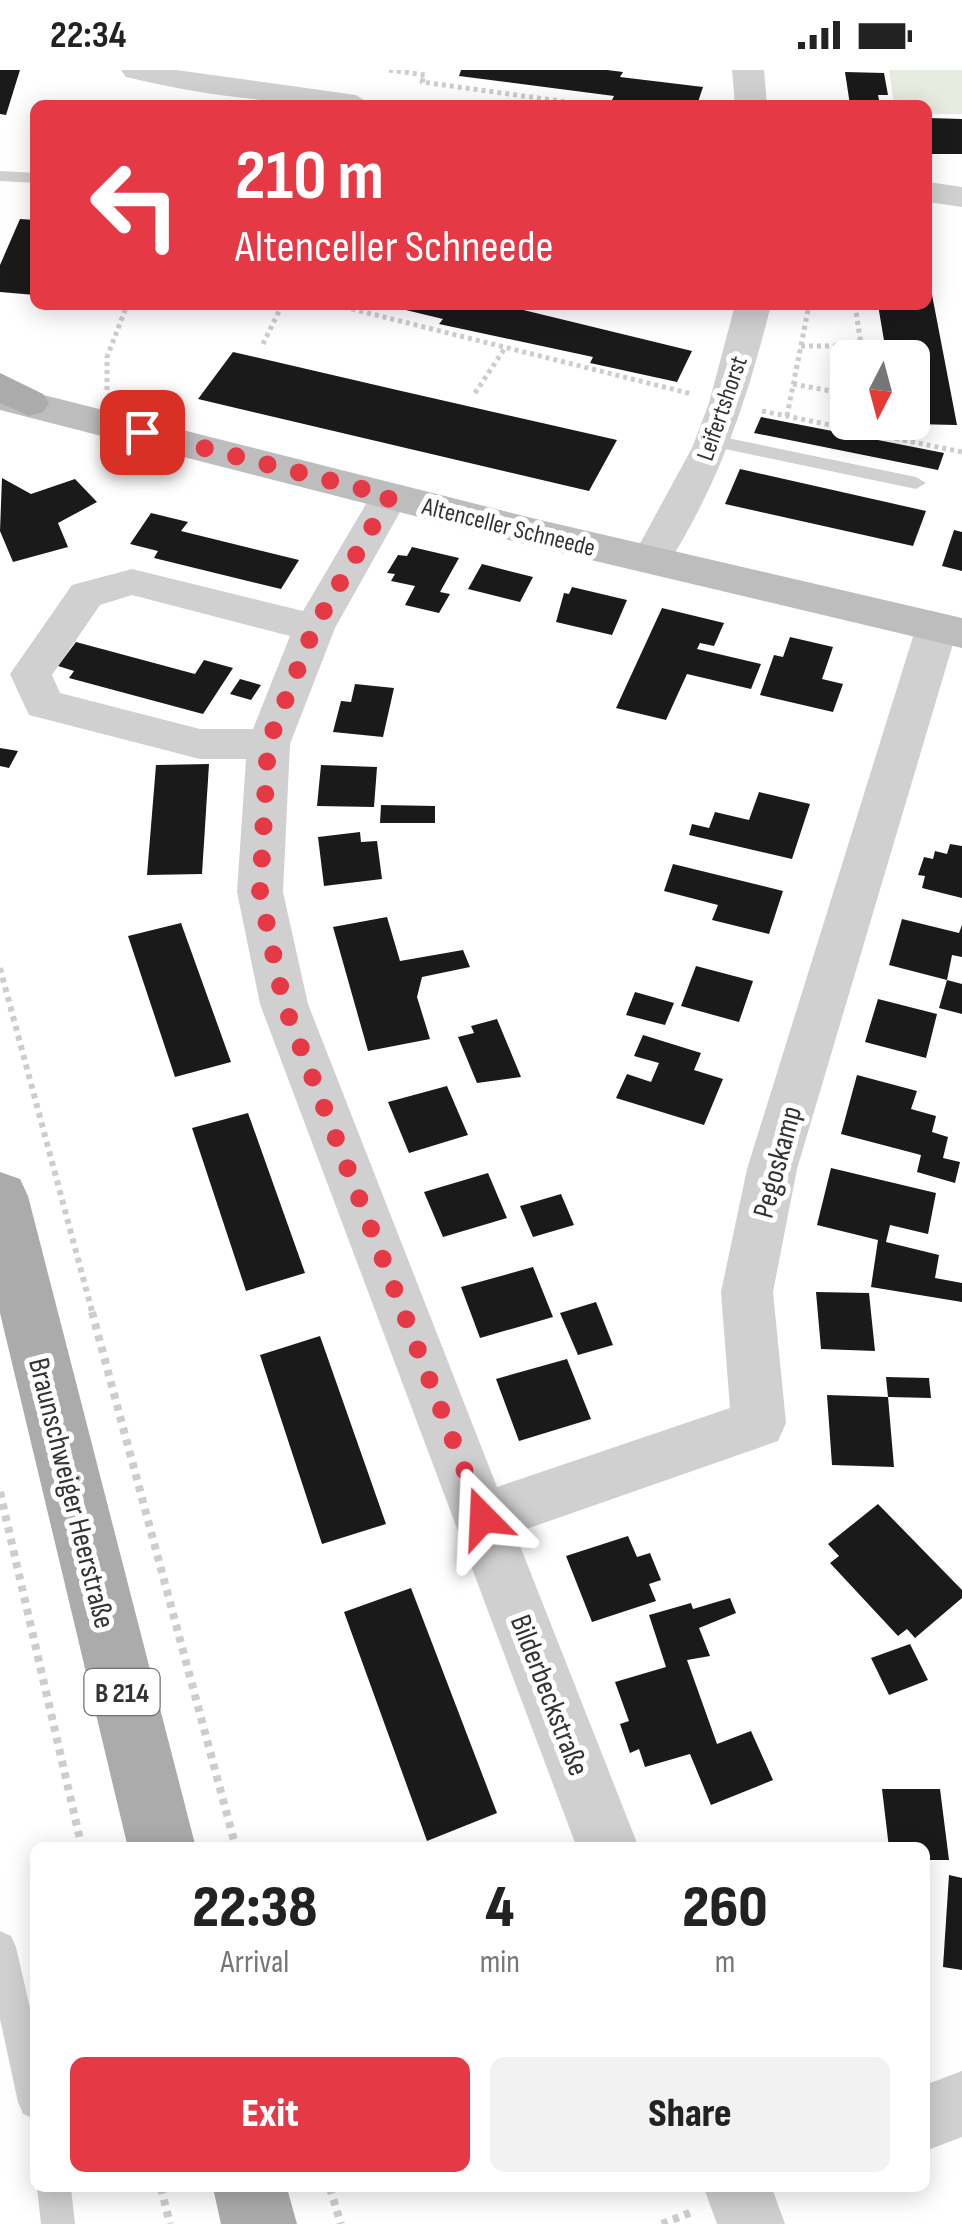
<!DOCTYPE html>
<meta charset="utf-8">
<style>
:root{--surface:#fff;--page:#f2f2f2;--text:#222;--muted:#767676;--accent:#e63946}
body{margin:0;font-family:"Sofia Sans Condensed",sans-serif;background:var(--page);color:var(--text);height:100vh;display:flex;flex-direction:column;font-size:38px;white-space:nowrap}
*{box-sizing:border-box;margin:0}
p{font-size:32px;color:var(--muted)}
.icon{flex:none;width:55px;height:55px;fill:none;stroke:currentColor;stroke-width:2;stroke-linecap:round;stroke-linejoin:round}
.map{position:relative;flex:1;overflow:hidden}
.panel{position:absolute;left:30px;top:1772px;width:900px;height:350px;display:flex;flex-direction:column;background:var(--surface);border-radius:15px;box-shadow:0 5px 25px #0003}
.panel>*{flex:none}
.banner{position:absolute;left:30px;top:30px;width:902px;height:210px;border-radius:15px;box-shadow:0 5px 25px #0003;background:#e63946;color:#fff;overflow:hidden}
.needle{width:65px;rotate:186deg}
.buttons{position:absolute;left:830px;top:270px;display:grid;gap:20px}
.buttons a{display:grid;place-items:center;width:100px;height:100px;border-radius:15px;background:var(--surface);box-shadow:0 5px 25px #0003;font-size:50px}
.pin{position:absolute;display:grid;place-items:center;width:85px;height:85px;color:#fff;margin:-42px;border-radius:20px;box-shadow:0 5px 15px #0006}
.me{position:absolute;width:110px;margin:-55px;rotate:339deg;stroke-linejoin:round;filter:drop-shadow(0 0 8px #0008)}
.turn{display:flex;align-items:center;gap:35px;height:210px;padding:0 40px;font-size:45px}
.turn .icon{width:130px;height:130px;stroke-width:2.5}
.turn b{display:block;font-size:70px;line-height:85px}
.eta{display:flex;justify-content:space-evenly;align-items:center;height:170px;text-align:center}
.eta b{font-size:60px;font-weight:800;line-height:70px}
.primary-button{display:flex;gap:20px;margin-top:auto;padding:20px 40px}
.primary-button a{flex:1;height:115px;border-radius:15px;background:var(--accent);color:#fff;font-size:40px;font-weight:800;line-height:115px;text-align:center}
.primary-button a+a{background:var(--page);color:var(--text)}
.status{display:flex;justify-content:space-between;align-items:center;height:70px;padding:0 50px;background:var(--surface);direction:ltr}
.status svg{height:28px;fill:currentColor}
.map>svg:first-child{display:block}
</style>
<div class="status"><b>22:34</b><svg viewBox="0 0 49 12"><path d="M0 12V9h3v3zM5 12V6h3v6zM10 12V3h3v9zM15 12V0h3v12zM26 1h20v11H26zM47 4h2v5h-2z"/></svg></div>
<div class="map">
<svg width="962" height="2154" viewBox="0 0 962 2154">
<rect width="100%" height="100%" fill="#fff"/>
<polygon fill="#e6ecdf" points="889,0 962,0 962,44 928,44 928,35 894,35"/>
<g fill="#1a1a1a">
<polygon points="0,0 20,0 6,45 0,44"/>
<polygon points="461,0 607,0 623,2 620,7 703,17 697,35 631,35 611,32 614,26 459,6"/>
<polygon points="845,2 884,3 888,25 878,25 880,35 850,35"/>
<polygon points="928,48 962,49 962,84 928,84"/>
<polygon points="20,149 35,150 35,225 0,222 0,195"/>
<polygon points="929,209 957,355 912,354 912,288 887,288 878,235 928,235"/>
<polygon points="385,235 503,235 692,281 677,312 590,293 593,287 439,254 443,249"/>
<polygon points="233,282 397,320 617,370 589,421 198,329"/>
<polygon points="761,347 944,383 938,400 754,363"/>
<polygon points="740,399 926,441 913,476 725,434"/>
<polygon points="2,408 31,424 75,409 97,432 58,453 68,477 13,492 0,461"/>
<polygon points="151,443 188,452 181,461 299,490 281,519 154,488 158,481 130,474"/>
<polygon points="954,460 962,462 962,501 942,496"/>
<polygon points="412,477 459,488 440,522 450,524 439,543 405,535 415,516 391,511 395,504 387,503 398,485 407,486"/>
<polygon points="482,494 533,507 520,532 468,519"/>
<polygon points="572,517 627,530 612,565 556,552 564,523 569,524"/>
<polygon points="662,538 724,553 714,576 700,573 697,579 761,594 751,619 687,604 666,650 616,638"/>
<polygon points="790,567 833,577 822,609 843,614 833,642 760,625 774,585 783,587"/>
<polygon points="76,572 195,604 204,590 233,598 203,644 69,608 74,601 58,596"/>
<polygon points="240,609 261,615 251,630 230,624"/>
<polygon points="355,614 394,618 383,667 333,662 341,631 351,632"/>
<polygon points="0,678 18,681 9,698 0,696"/>
<polygon points="209,694 202,804 147,805 156,695"/>
<polygon points="321,695 377,697 374,737 317,736"/>
<polygon points="759,722 810,734 792,789 689,765 692,754 709,758 715,742 749,750"/>
<polygon points="381,735 435,736 435,753 380,753"/>
<polygon points="360,762 361,772 377,771 382,809 324,816 318,767"/>
<polygon points="950,774 962,776 962,828 922,818 925,806 918,805 924,787 933,789 935,781 947,784"/>
<polygon points="673,794 783,821 769,864 712,850 718,835 664,821"/>
<polygon points="387,847 400,891 463,880 470,897 422,907 417,927 430,969 368,981 333,857"/>
<polygon points="902,849 959,863 962,855 962,887 952,885 947,910 889,895"/>
<polygon points="181,853 231,992 175,1007 128,866"/>
<polygon points="696,896 753,911 739,952 681,936"/>
<polygon points="947,910 962,914 962,944 939,938"/>
<polygon points="635,922 674,933 665,955 626,945"/>
<polygon points="878,929 937,944 926,988 865,972"/>
<polygon points="497,949 521,1007 477,1013 458,967 474,963 471,956"/>
<polygon points="643,965 701,983 694,1000 723,1009 704,1055 616,1028 627,1004 651,1012 659,993 634,986"/>
<polygon points="857,1005 917,1021 911,1039 936,1046 932,1062 948,1067 943,1088 960,1092 955,1113 917,1102 921,1085 841,1064"/>
<polygon points="447,1016 468,1065 409,1083 388,1032"/>
<polygon points="248,1043 305,1203 246,1221 192,1058"/>
<polygon points="831,1098 936,1123 928,1164 890,1155 886,1172 939,1185 935,1208 962,1213 962,1232 871,1217 878,1170 817,1155"/>
<polygon points="488,1103 507,1148 443,1167 424,1122"/>
<polygon points="561,1124 574,1155 533,1167 520,1136"/>
<polygon points="533,1197 553,1247 480,1268 461,1217"/>
<polygon points="816,1222 869,1223 875,1281 821,1279"/>
<polygon points="596,1232 613,1275 578,1285 560,1243"/>
<polygon points="320,1266 386,1454 322,1474 260,1285"/>
<polygon points="567,1289 591,1349 519,1371 496,1309"/>
<polygon points="886,1307 929,1308 931,1328 888,1327 894,1397 832,1395 827,1325 888,1327"/>
<polygon points="878,1434 962,1520 962,1528 915,1568 907,1559 898,1566 830,1493 839,1486 828,1474"/>
<polygon points="628,1466 637,1487 650,1483 661,1510 649,1514 656,1531 592,1552 566,1486"/>
<polygon points="411,1518 497,1743 427,1771 344,1542"/>
<polygon points="730,1528 736,1543 699,1558 710,1586 687,1590 717,1674 751,1661 773,1710 711,1735 690,1684 645,1697 639,1679 630,1683 620,1654 629,1651 615,1612 666,1597 649,1545 691,1533 693,1539"/>
<polygon points="910,1574 928,1610 889,1625 871,1588"/>
<polygon points="882,1719 940,1719 949,1790 925,1790 925,1778 889,1778"/>
<polygon points="949,1805 962,1808 962,1900 943,1897"/>
</g>
<g fill="none" stroke-linecap="round" stroke-linejoin="round">
<g stroke="#cdcdcd" stroke-width="5" stroke-dasharray="4 4" stroke-linecap="butt">
<polyline points="389,0 425,5 422,12 589,35"/>
<polyline points="336,235 692,324"/>
<polyline points="855,235 863,288"/>
<polyline points="263,274 282,235"/>
<polyline points="801,276 862,276"/>
<polyline points="793,314 848,324"/>
<polyline points="107,320 107,287 127,235"/>
<polyline points="475,323 505,278"/>
<polyline points="762,341 962,382"/>
<polyline points="787,346 809,235"/>
<polyline points="874,352 876,365"/>
</g>
<polyline stroke="#cdcdcd" stroke-width="6" stroke-dasharray="5 5" stroke-linecap="butt" points="0,898 93,1245"/>
<g stroke="#cdcdcd" stroke-width="8" stroke-dasharray="6 6" stroke-linecap="butt">
<polyline points="92,1242 236,1778"/>
<polyline points="0,1422 82,1778"/>
<polyline points="161,2118 170,2154"/>
<polyline points="330,2118 341,2154"/>
<polyline points="662,2154 692,2142"/>
</g>
<g fill="#d0d0d0" fill-rule="evenodd">
<polygon points="0,101 35,103 35,113 0,111"/>
<polygon points="713,365 916,407 926,413 916,419 706,375 704,371"/>
<polygon points="0,1861 11,1866 16,1877 35,1960 35,2049 23,2044 18,2032 0,1949"/>
<polygon points="37,2118 71,2118 75,2154 41,2154"/>
</g>
<g fill="#d0d0d0" fill-rule="evenodd">
<path d="M121 0H176L356 25 372 35C287 35 208 27 126 7Z"/>
<polygon points="732,0 764,0 767,35 735,35"/>
<polygon points="928,112 962,117 962,137 928,132"/>
<path d="M735 235H771C746 334 720 412 665 499L651 503 637 499 631 490 692 378 709 333Z"/>
<path d="M390 414 404 417 409 426 335 558 290 674 283 822 308 934 497 1417 730 1338 721 1222 747 1099 916 557 922 547 937 543 952 547 958 557 797 1099 773 1222 786 1353 778 1371 515 1463 639 1778H577L260 934 237 822 246 689H200L29 645 10 604 72 515 132 499 303 541 376 417ZM132 525 290 566 253 659H200L60 623 52 605 100 535Z"/>
<polygon points="962,2001 962,2067 925,2081 925,2015"/>
<polygon points="704,2118 772,2118 785,2154 717,2154"/>
</g>
<polygon fill="#bdbdbd" fill-rule="evenodd" points="0,314 536,449 962,548 962,578 536,477 0,340"/>
<g fill="#ababab" fill-rule="evenodd">
<polygon points="0,303 43,324 49,333 43,342 29,346 0,333"/>
<polygon points="0,1102 20,1109 28,1126 196,1778 128,1778 0,1243"/>
<polygon points="213,2118 287,2118 297,2154 221,2154"/>
</g>
</g>
<g fill="none" stroke-linecap="round" stroke-linejoin="round">
<polyline stroke="#e63946" stroke-width="18" stroke-dasharray="0 32.4" points="142,362 390,426 314,558 268,674 260,822 284,934 483,1448"/>
</g>
<g text-anchor="middle" stroke-width="10" stroke-linejoin="round" paint-order="stroke">
<g font-size="25" fill="#333" stroke="#fff">
<text transform="translate(721 338) rotate(-71)" y="9">Leifertshorst</text>
<text transform="translate(509 456) rotate(14)" y="9">Altenceller Schneede</text>
</g>
<rect fill="#fff" stroke="#707070" stroke-width="2.5" x="84.5" y="1599" width="75" height="46" rx="8"/>
<g font-size="28" font-weight="bold" fill="#333">
<text x="122" y="1632">B 214</text>
</g>
<g font-size="30" fill="#333" stroke="#fff">
<text transform="translate(777 1092) rotate(-75)" y="10">Pegoskamp</text>
<text transform="translate(72 1423) rotate(76)" y="10">Braunschweiger Heerstraße</text>
<text transform="translate(550 1625) rotate(69)" y="10">Bilderbeckstraße</text>
</g>
</g>
</svg>
<div class="buttons">
<a><svg class="needle" viewBox="-14 -14 28 28"><path d="M0-13l5 13h-10z" fill="#e53935"/><path d="M0 13l5-13h-10z" fill="#767676"/></svg></a>
</div>
<div class="pin" style="left:142px;top:362px;background:#d93025"><svg class="icon" aria-label="arrive" viewBox="0 0 24 24"><path d="M6 21V4h12l-3 4 3 4H6"/></svg></div>
<svg class="me" style="left:483px;top:1448px" viewBox="-20 -20 40 40"><path d="M0-17L14 15 0 8-14 15z" fill="#e63946" stroke="#fff" stroke-width="4"/></svg>
<div class="banner">
<div class="turn"><svg class="icon" aria-label="left" viewBox="0 0 24 24"><path d="M17 20v-9H6M10 6l-5 5 5 5"/></svg><div><b>210 m</b>Altenceller Schneede</div></div>
</div>
<section class="panel">
<div class="eta">
<div><b>22:38</b><p>Arrival</p></div>
<div><b>4</b><p>min</p></div>
<div><b>260</b><p>m</p></div>
</div>
<div class="primary-button"><a>Exit</a><a>Share</a></div>
</section>
</div>
